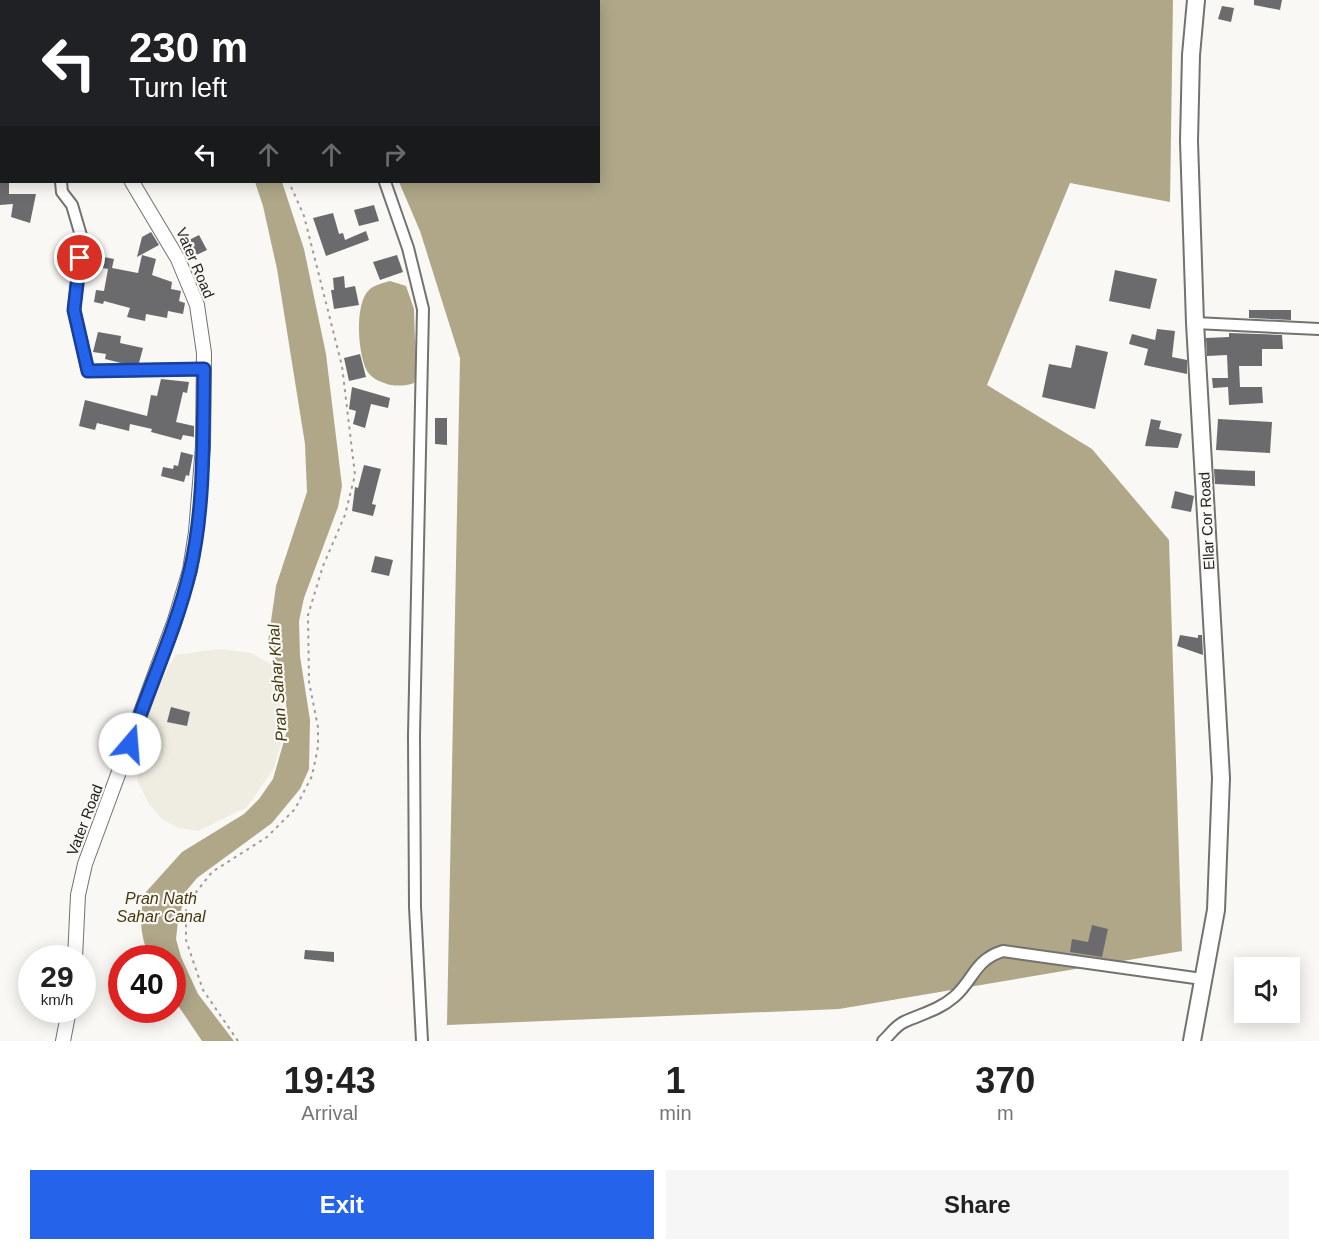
<!DOCTYPE html>
<style>
:root{--surface:#fff;--page:#f6f6f6;--text:#222;--muted:#767676;--accent:#2563eb}
body{margin:0;font-family:Helvetica,sans-serif;background:var(--page);color:var(--text);height:100vh;display:flex;flex-direction:column;font-size:22px;white-space:nowrap}
*{box-sizing:border-box;margin:0}
p{font-size:20px;color:var(--muted)}
.icon{flex:none;width:33px;height:33px;fill:none;stroke:currentColor;stroke-width:2;stroke-linecap:round;stroke-linejoin:round}
.map{position:relative;height:1041px;overflow:hidden}
.drawer{display:flex;flex-direction:column;background:var(--surface);flex:1}
.drawer>*{flex:none}
.top-card{position:absolute;left:0px;top:0px;width:600px;height:183px;box-shadow:0 3px 15px #0003;background:#202124;color:#fff;overflow:hidden}
.controls{position:absolute;left:1234px;top:957px;display:grid;gap:12px}
.controls a{display:grid;place-items:center;width:66px;height:66px;border-radius:0px;background:var(--surface);box-shadow:0 3px 15px #0003;font-size:30px}
.speed{position:absolute;left:18px;top:945px;display:flex;gap:12px;font-size:30px;font-weight:700;text-align:center}
.speed>*{display:grid;place-content:center;width:78px;height:78px;border-radius:50%;background:var(--surface);box-shadow:0 3px 15px #0003;line-height:1}
.speed small{font-size:15px;font-weight:400}
.speed .limit{border:9px solid #d22;background:#fff;color:#111}
.pin{position:absolute;display:grid;place-items:center;width:51px;height:51px;color:#fff;margin:-26px;border:3px solid #fff;border-radius:50%;box-shadow:0 2px 6px #0007}
.me{position:absolute;width:66px;margin:-33px;rotate:18deg;stroke-linejoin:round;filter:drop-shadow(0 0 4px #0008)}
.turn{display:flex;align-items:center;gap:21px;height:126px;padding:0 30px;font-size:27px}
.turn .icon{width:78px;height:78px;stroke-width:2.5}
.turn b{display:block;font-size:42px;line-height:51px}
.lanes{display:flex;align-items:center;height:57px;padding:0 30px;background:#0003;justify-content:center;gap:30px;direction:ltr}
.lanes .off{opacity:.35}
.eta{display:flex;justify-content:space-evenly;align-items:center;height:102px;text-align:center}
.eta b{font-size:36px;font-weight:600;line-height:42px}
.button{display:flex;gap:12px;margin-top:auto;padding:12px 30px}
.button a{flex:1;height:69px;border-radius:0px;background:var(--accent);color:#fff;font-size:24px;font-weight:600;line-height:69px;text-align:center}
.button a+a{background:var(--page);color:var(--text)}
.map>svg:first-child{display:block}
</style>
<div class="map">
<svg width="1319" height="1041" viewBox="0 0 1319 1041">
<rect width="100%" height="100%" fill="#f9f8f4"/>
<polygon fill="#efece1" points="220,649 251,653 278,668 283,703 282,741 274,768 247,807 198,831 179,828 163,820 149,804 137,780 146,724 157,689 175,655"/>
<g fill="#afa788">
<polygon points="321,0 1173,0 1170,202 1070,183 987,385 1092,449 1169,540 1182,951 839,1009 447,1025 460,358 420,231 399,182 598,182 598,2"/>
<path d="M255 182H282L304 249 326 354 342 486 338 507 304 598 299 621 300 656 310 720 309 769 300 789 272 823 197 878 187 890 178 921 176 939 181 957 198 994 234 1041H202L173 998 172 958H150C140 936 138 915 146 892L182 852 244 814 259 799 273 779 288 727 284 678 268 642 276 586 307 492 305 444 277 269 263 206Z"/>
<path d="M390 281 406 286 414 309 416 374 414 383C406 386 398 386 391 385 382 383 372 379 367 371 358 354 354 304 369 290 374 285 383 283 390 281Z"/>
</g>
<g fill="#6b6b6e">
<polygon points="1254,0 1282,0 1280,10 1254,5"/>
<polygon points="1222,6 1234,8 1231,22 1218,19"/>
<polygon points="0,182 9,182 9,194 36,194 30,223 11,217 13,204 0,205"/>
<polygon points="374,205 379,221 359,226 354,210"/>
<polygon points="333,213 339,234 343,233 345,240 366,231 369,240 326,256 313,218"/>
<polygon points="151,232 159,245 137,257 142,237"/>
<polygon points="199,235 207,250 190,258 183,243"/>
<polygon points="88,254 114,259 112,268 138,273 142,255 156,259 152,275 172,282 171,289 181,291 179,301 185,303 183,314 168,311 167,318 146,314 145,321 127,317 130,308 104,301 103,304 94,302 96,290 104,291 108,269 87,265"/>
<polygon points="397,255 403,272 380,280 373,262"/>
<polygon points="1115,270 1157,279 1150,309 1109,301"/>
<polygon points="344,276 345,288 355,286 359,305 334,309 331,290 334,290 333,278"/>
<polygon points="1249,310 1291,310 1291,320 1249,318"/>
<polygon points="1157,329 1175,331 1172,357 1187,360 1187,374 1144,365 1148,349 1129,344 1132,334 1155,340"/>
<polygon points="98,332 121,336 120,343 143,348 139,363 121,363 105,359 106,354 93,352"/>
<polygon points="1229,333 1282,335 1283,349 1262,349 1262,366 1239,366 1240,387 1262,387 1263,403 1229,405 1228,387 1213,388 1212,378 1228,378 1227,355 1207,356 1206,338 1229,337"/>
<polygon points="1076,345 1108,352 1095,409 1042,397 1049,364 1071,368"/>
<polygon points="360,354 366,377 349,381 344,358"/>
<polygon points="161,379 189,382 187,393 183,392 176,422 194,426 194,437 183,435 181,440 151,432 152,429 130,424 129,431 97,423 95,430 79,426 85,400 147,416 151,395 157,396"/>
<polygon points="352,387 390,398 388,408 371,404 365,428 353,424 356,411 349,409"/>
<polygon points="435,418 447,418 447,445 435,444"/>
<polygon points="1151,419 1161,421 1159,429 1182,434 1178,448 1145,446"/>
<polygon points="1218,419 1272,422 1270,453 1216,450"/>
<polygon points="181,452 193,455 189,476 186,475 184,482 161,476 163,467 173,469 174,465 178,466"/>
<polygon points="364,465 381,469 372,504 376,505 373,516 352,511 355,487 358,488"/>
<polygon points="1214,469 1255,471 1255,486 1215,484"/>
<polygon points="1175,491 1194,496 1191,512 1171,508"/>
<polygon points="375,556 393,560 389,576 371,572"/>
<polygon points="1180,635 1198,638 1198,635 1202,635 1203,655 1177,646"/>
<polygon points="171,707 190,712 187,726 167,722"/>
<polygon points="1092,925 1108,929 1102,957 1070,952 1072,939 1088,942"/>
<polygon points="305,950 334,952 334,962 304,959"/>
</g>
<g fill="none" stroke-linecap="round" stroke-linejoin="round">
<defs>
<g id="minor">
<polyline points="304,0 305,2"/>
<polyline points="61,182 62,192 72,205 82,239 74,310 88,371 204,369"/>
<polyline points="385,182 408,248 423,309 414,735 415,907 422,1041"/>
<polyline points="1195,323 1319,329"/>
<path d="M883 1041C890 1035 895 1026 904 1022 921 1014 939 1010 954 997 974 980 974 960 1003 951L1195 978"/>
</g>
<g id="tertiary">
<polyline points="0,40 2,41"/>
<polyline points="75,958 78,895 85,864 175,620 190,570 196,532 203,446 204,353 197,305 178,259 132,182"/>
<polyline points="63,1041 69,1010"/>
</g>
<polyline id="secondary" points="1192,1041 1216,910 1221,778 1195,323 1189,141 1191,55 1196,0"/>
</defs>
<use href="#minor" stroke="#72726e" stroke-width="14"/>
<use href="#tertiary" stroke="#72726e" stroke-width="16"/>
<use href="#secondary" stroke="#72726e" stroke-width="20"/>
<g stroke="#9c9c99" stroke-width="2" stroke-dasharray="3 4.5" stroke-linecap="butt">
<polyline points="167,0 168,2"/>
<polyline points="238,1041 203,990 186,940 186,905 212,872 267,837 295,809 312,776 318,747 318,727 309,682 308,615 323,566 345,515 355,475 342,366 304,216 289,182"/>
</g>
<use href="#minor" stroke="#fff" stroke-width="10"/>
<use href="#tertiary" stroke="#fff" stroke-width="14"/>
<use href="#secondary" stroke="#fff" stroke-width="16"/>
</g>
<g fill="none" stroke-linecap="round" stroke-linejoin="round">
<defs>
<path id="route" d="M80 258 74 310 88 371 204 369C203 433 205 508 190 571 176 630 149 686 130 744"/>
</defs>
<use href="#route" stroke="#184099" stroke-width="15"/>
<use href="#route" stroke="#2563eb" stroke-width="10"/>
</g>
<g text-anchor="middle" stroke-width="4.5" stroke-linejoin="round" paint-order="stroke">
<g font-size="15" fill="#1e1e1d" stroke="#f9f8f4">
<text transform="translate(195 263) rotate(67)" y="5">Vater Road</text>
<text transform="translate(1207 521) rotate(-93)" y="5">Ellar Cor Road</text>
<text transform="translate(85 820) rotate(-69)" y="5">Vater Road</text>
</g>
<g font-size="16" font-style="italic" fill="#443910" stroke="#f9f8f4">
<text transform="translate(277 683) rotate(-94)" y="6">Pran Sahar Khal</text>
<text x="161" y="904">Pran Nath<tspan x="161" dy="18">Sahar Canal</tspan></text>
</g>
</g>
</svg>
<div class="controls">
<a><svg class="icon" aria-label="sound" viewBox="0 0 24 24"><path d="M4 9h4l5-4v14l-5-4H4zM17 9q2 3 0 6"/></svg></a>
</div>
<div class="speed"><div>29<small>km/h</small></div><div class="limit">40</div></div>
<div class="pin" style="left:80px;top:258px;background:#d93025"><svg class="icon" aria-label="arrive" viewBox="0 0 24 24"><path d="M6 21V4h12l-3 4 3 4H6"/></svg></div>
<svg class="me" style="left:130px;top:744px" viewBox="-20 -20 40 40"><circle r="19" fill="#fff"/><path d="M0-13L10 11 0 6-10 11z" fill="#2563eb"/></svg>
<div class="top-card">
<div class="turn"><svg class="icon" aria-label="left" viewBox="0 0 24 24"><path d="M17 20v-9H6M10 6l-5 5 5 5"/></svg><div><b>230 m</b>Turn left</div></div>
<div class="lanes"><svg class="icon" aria-label="left" viewBox="0 0 24 24"><path d="M17 20v-9H6M10 6l-5 5 5 5"/></svg><svg class="icon off" aria-label="ahead" viewBox="0 0 24 24"><path d="M12 20V5M6 11l6-6 6 6"/></svg><svg class="icon off" aria-label="ahead" viewBox="0 0 24 24"><path d="M12 20V5M6 11l6-6 6 6"/></svg><svg class="icon off" aria-label="right" viewBox="0 0 24 24"><path d="M7 20v-9h11M14 6l5 5-5 5"/></svg></div>
</div>
</div>
<section class="drawer">
<div class="eta">
<div><b>19:43</b><p>Arrival</p></div>
<div><b>1</b><p>min</p></div>
<div><b>370</b><p>m</p></div>
</div>
<div class="button"><a>Exit</a><a>Share</a></div>
</section>
